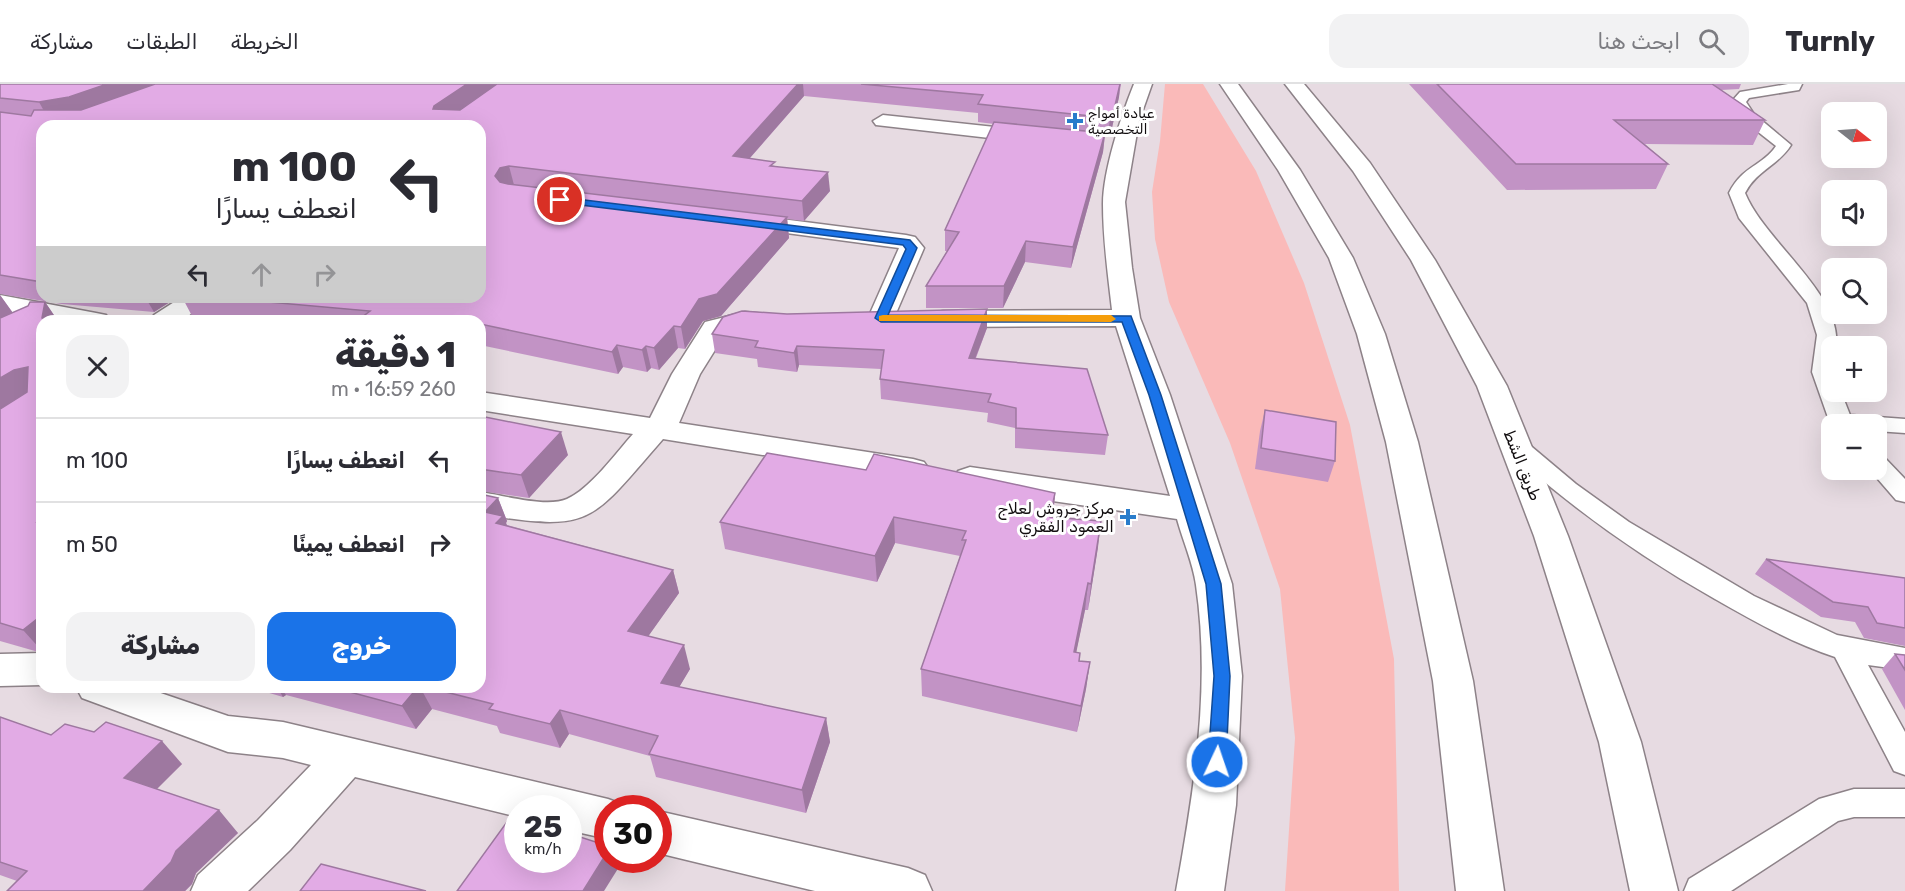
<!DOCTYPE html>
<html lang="ar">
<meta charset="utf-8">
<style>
:root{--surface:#fff;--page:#f2f2f3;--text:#2b2b33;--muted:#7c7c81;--line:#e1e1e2;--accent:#1a73e8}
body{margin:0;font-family:Rubik,Vazirmatn,sans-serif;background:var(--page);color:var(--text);direction:rtl;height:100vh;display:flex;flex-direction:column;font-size:22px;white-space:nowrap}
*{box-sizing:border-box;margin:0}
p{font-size:20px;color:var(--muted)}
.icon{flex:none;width:33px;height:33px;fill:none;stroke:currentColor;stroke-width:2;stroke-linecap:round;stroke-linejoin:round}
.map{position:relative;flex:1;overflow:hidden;direction:ltr}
.details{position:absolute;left:36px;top:231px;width:450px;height:378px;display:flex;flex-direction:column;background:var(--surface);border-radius:18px;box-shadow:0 6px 24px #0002;direction:rtl}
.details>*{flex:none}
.banner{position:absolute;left:36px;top:36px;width:450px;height:183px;border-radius:18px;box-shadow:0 6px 24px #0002;direction:rtl;background:#fff;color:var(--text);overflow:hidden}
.needle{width:39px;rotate:107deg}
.fabs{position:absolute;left:1821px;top:18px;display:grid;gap:12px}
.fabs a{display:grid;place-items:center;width:66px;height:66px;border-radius:12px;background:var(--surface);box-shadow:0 6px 24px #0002;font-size:30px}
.speed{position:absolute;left:504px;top:711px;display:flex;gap:12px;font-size:30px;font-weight:700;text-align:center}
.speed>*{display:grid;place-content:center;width:78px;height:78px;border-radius:50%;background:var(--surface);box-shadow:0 6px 24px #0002;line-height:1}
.speed small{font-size:15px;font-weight:400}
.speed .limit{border:9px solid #d22;background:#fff;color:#111}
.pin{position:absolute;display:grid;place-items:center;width:51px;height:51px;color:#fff;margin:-26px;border:3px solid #fff;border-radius:50%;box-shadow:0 2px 6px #0007}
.me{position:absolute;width:66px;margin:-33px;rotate:3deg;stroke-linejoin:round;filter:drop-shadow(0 0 4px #0008)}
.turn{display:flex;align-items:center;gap:21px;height:126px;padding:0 30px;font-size:27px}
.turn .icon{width:78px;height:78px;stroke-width:2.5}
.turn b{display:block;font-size:42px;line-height:51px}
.lanes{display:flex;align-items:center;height:57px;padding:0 30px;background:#0003;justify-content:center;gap:30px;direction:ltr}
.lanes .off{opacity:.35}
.round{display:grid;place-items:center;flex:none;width:63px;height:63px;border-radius:18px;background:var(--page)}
.headline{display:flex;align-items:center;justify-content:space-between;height:102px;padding:0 30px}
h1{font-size:36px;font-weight:800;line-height:45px}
.button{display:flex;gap:12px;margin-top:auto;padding:12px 30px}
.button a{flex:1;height:69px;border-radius:18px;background:var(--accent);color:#fff;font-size:24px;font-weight:800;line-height:69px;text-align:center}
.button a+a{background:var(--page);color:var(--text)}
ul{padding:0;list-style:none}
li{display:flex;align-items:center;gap:18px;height:84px;padding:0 30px;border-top:2px solid var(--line)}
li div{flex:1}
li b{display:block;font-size:22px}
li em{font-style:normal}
header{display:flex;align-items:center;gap:36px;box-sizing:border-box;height:84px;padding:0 30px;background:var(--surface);border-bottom:2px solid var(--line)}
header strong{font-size:28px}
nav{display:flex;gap:33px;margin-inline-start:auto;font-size:21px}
.search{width:420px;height:54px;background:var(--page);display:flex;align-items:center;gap:15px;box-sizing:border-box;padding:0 21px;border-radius:18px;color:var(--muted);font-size:22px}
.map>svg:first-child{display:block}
</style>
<header>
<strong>Turnly</strong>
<div class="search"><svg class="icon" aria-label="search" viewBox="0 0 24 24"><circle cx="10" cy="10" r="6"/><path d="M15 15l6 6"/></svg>ابحث هنا</div>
<nav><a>الخريطة</a><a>الطبقات</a><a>مشاركة</a></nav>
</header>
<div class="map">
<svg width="1905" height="807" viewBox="0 0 1905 807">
<rect width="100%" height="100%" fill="#e7dbe2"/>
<polygon fill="#fabab9" points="1165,0 1203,0 1256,87 1304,199 1350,341 1394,575 1399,807 1285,807 1295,654 1280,505 1230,359 1169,218 1155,155 1152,108 1160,57"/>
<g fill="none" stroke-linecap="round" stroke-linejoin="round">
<defs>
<g id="service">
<path d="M1788 0H1802L1799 6 1749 14 1746 18 1754 30 1791 61C1779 81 1756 87 1745 109 1765 158 1842 210 1836 262H1832V308H1841L1850 331 1905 335V349L1876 347V340L1831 342 1812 288 1817 251 1807 219 1739 134 1729 109C1743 81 1763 82 1776 62L1743 36 1732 17 1740 8Z"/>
<path d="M1518 356 1526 358 1576 400 1629 438 1754 512 1837 551 1905 564V586L1868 581 1905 648V691L1894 687 1835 573C1792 559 1754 537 1715 515 1641 473 1573 425 1510 368L1507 363 1510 358Z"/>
<polygon points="1876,371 1884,373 1905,395 1905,418 1896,416 1870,386 1876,386"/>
<polygon points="1854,705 1905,705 1905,733 1854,733 1838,737 1731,807 1684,807 1689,795 1819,715"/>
</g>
<g id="minor">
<path d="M1134 0H1152L1139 37 1125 118 1132 184 1140 234 1170 311 1232 500 1242 592 1236 721 1224 807H1176C1194 707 1211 603 1196 501 1193 479 1183 457 1177 435L970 405 958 401 954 394 958 387 970 383 1170 412 1116 242 943 243 934 241 930 235 934 229 943 227 1112 226C1108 191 1103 156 1103 120 1103 87 1121 32 1134 0Z"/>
<polygon points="883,31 1033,47 1040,49 1043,53 1040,57 1033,59 876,41 873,37"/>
<polygon points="742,130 906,151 915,153 924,164 894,234 890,240 881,242 872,240 868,234 899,164 734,142 730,137 734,132"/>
<polygon points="0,211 96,229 106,231 109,237 53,237 0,227"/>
<polygon points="182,213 212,213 182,237 151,237 154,231"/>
<path d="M745 228 772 231 775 237 772 243 746 244 725 250 700 290 679 339 913 375 924 378 929 385 924 392 913 395 663 355C590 438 594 449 480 430V408C503 411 546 424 567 415 590 405 616 369 633 350L480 326V308L650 334 672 290 705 238Z"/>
<polygon points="42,569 42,601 0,602 0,570"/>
<polygon points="76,603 143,603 228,632 283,638 608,715 624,721 626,724 608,724 608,755 568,746 568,724 518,724 518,733 355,693 290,766 248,807 191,807 198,791 258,736 311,681 283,674 228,668 82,614"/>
<polygon points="658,727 908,784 925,791 932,807 815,807 658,769"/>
</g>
<g id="trunk">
<polygon points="1220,0 1238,0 1300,86 1353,174 1385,250 1418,358 1473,597 1504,807 1456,807 1433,597 1386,358 1357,250 1329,174 1278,86"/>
<polygon points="1285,0 1304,0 1370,79 1435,176 1507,302 1568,452 1641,658 1678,807 1630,807 1599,658 1534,452 1477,302 1411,176 1353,87"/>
</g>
</defs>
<use href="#service" stroke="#8d8288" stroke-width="3"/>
<use href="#minor" stroke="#8d8288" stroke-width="3"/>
<use href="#trunk" stroke="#8d8288" stroke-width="3"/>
<use href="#service" fill="#fff" fill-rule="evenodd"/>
<use href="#minor" fill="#fff" fill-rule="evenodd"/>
<use href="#trunk" fill="#fff" fill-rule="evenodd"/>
</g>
<g fill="#c293c5">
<polygon points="0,0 1121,0 1119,13 1111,48 1108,52 1105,52 1103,68 1071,184 1025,178 1003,224 926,224 926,202 947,167 945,167 945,146 994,40 978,38 978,29 804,12 750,74 775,82 830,107 804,137 787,135 789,154 721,232 703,237 685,265 678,264 659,286 651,284 647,288 623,283 618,290 480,261 480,237 250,237 192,232 182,213 480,213 42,42 42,213 178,213 154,228 62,220 0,210"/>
<polygon points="1409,0 1741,0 1739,5 1721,6 1765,36 1753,61 1645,60 1668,80 1656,105 1507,106"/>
<polygon points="0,211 13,229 45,218 58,237 42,237 42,569 0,557"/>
<polygon points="987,244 976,274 1108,351 1105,371 1015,364 1015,344 987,338 988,329 881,315 880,295 881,285 799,281 797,288 758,283 757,275 715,269 712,250"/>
<polygon points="1265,326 1335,377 1328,398 1255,385 1260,347"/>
<polygon points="480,332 568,371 529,414 480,407"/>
<polygon points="866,386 1055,409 1053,434 1098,463 1088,526 1085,526 1076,568 1079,577 1090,578 1086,605 1077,648 922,612 921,585 960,472 895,459 877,498 725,465 720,438"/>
<polygon points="498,414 507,437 506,439 507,441 673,486 679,509 648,552 690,585 679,603 826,634 830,658 806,729 656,693 650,672 569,650 560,664 500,649 497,642 432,625 416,645 286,611 283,613 249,603 480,603"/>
<polygon points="1766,475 1905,494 1905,562 1864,554 1855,538 1821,533 1755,490"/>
<polygon points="1895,570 1905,571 1905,626 1882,585"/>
<polygon points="0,633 51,651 182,680 156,705 238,749 196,789 192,800 185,807 7,807 17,797 0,791"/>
</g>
<g fill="#9e78a0">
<polygon points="107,0 165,0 49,36 39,18"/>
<polygon points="467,0 497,0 440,40 433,25 434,22"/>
<polygon points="798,0 803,0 804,12 735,91 733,72"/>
<polygon points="1120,0 1119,13 1111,48 1108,52 1110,34"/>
<polygon points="1105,49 1103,68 1071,184 1073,163"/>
<polygon points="509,82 514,101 501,111 495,92 500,84"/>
<polygon points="828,88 830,107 804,137 802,117"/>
<polygon points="787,133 789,154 721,232 703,237 685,265 681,243 699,215"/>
<polygon points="1026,157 1025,178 1003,224 1004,202"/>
<polygon points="0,211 15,232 0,241"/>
<polygon points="145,213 178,213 154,228"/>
<polygon points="45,218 58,237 42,234"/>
<polygon points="987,225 987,244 968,293 969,274"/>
<polygon points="674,242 678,264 659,286 654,264"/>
<polygon points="617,261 623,283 618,290 612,268"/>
<polygon points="646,262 651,284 647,288 642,266"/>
<polygon points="797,262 799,281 797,288 794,269"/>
<polygon points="28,283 30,308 0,326 0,294 14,286"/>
<polygon points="561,348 568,371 529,414 521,391"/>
<polygon points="1055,409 1053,435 1050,433"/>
<polygon points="498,414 507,437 506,439 512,455 485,428"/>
<polygon points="894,433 895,459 877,498 875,472"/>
<polygon points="1101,437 1098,463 1088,526 1091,500"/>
<polygon points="673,486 679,509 635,571 628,547"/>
<polygon points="1088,499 1085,526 1071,594 1074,568"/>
<polygon points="42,531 42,567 23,546"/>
<polygon points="684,561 690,585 668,622 661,599"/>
<polygon points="1090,578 1086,605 1077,648 1081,622"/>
<polygon points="277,603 280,603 286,611 283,613"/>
<polygon points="418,603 420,603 432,625 416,645 402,622"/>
<polygon points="560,626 569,650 560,664 550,640"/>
<polygon points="826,634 830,658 806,729 802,706"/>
<polygon points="162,657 182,680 145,717 124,694"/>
<polygon points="219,726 238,749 196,789 192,800 185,807 143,807 176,767"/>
<polygon points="608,767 608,776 615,776 619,783 604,807 583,807"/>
</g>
<g fill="#e2abe5" stroke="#9e78a0" stroke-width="1.5">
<polygon points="0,0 107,0 69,13 39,18 0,14"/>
<polygon points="155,0 467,0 434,22 433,25 460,26 497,0 798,0 733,72 775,78 770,82 828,88 802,117 509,82 500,84 495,92 500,98 508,100 787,133 717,210 699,215 681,243 674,242 654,264 646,262 642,266 617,261 612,268 480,240 480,237 463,237 444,233 439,237 357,237 370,227 210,213 480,213 480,42 42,42 42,198 0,191 0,28 31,32 34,26 81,26"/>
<polygon points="861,0 1120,0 1113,30 1110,34 978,20 983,11"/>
<polygon points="1437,0 1712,0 1765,36 1614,36 1668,80 1516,80"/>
<polygon points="994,38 1105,49 1073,163 1026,157 1004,202 926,202 959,148 945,146"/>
<polygon points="30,218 45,218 42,234 56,237 42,237 42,434 37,438 42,439 42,531 23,546 0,539 0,325 27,308 28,283 14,286 0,294 0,234 28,222"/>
<polygon points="987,225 969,274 1087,285 1108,351 1016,344 1016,324 988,318 991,310 880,295 884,266 797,262 794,269 755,263 758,257 712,250 723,233 742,227 787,230"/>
<polygon points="1265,326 1336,338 1335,377 1261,364"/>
<polygon points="480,332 561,348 521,391 480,385"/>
<polygon points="767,369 866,386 874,370 1055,409 1050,433 1101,437 1091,500 1088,499 1074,568 1080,569 1079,577 1090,578 1081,622 921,585 966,456 962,456 966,447 894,433 875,472 720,438"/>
<polygon points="480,410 498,414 485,428 503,432 496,439 673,486 628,547 684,561 661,599 826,634 802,706 649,670 658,652 560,626 550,640 489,625 493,620 426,603 480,603"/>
<polygon points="1766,475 1905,494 1905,544 1877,539 1868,523 1833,518"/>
<polygon points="1895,570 1905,571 1905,586"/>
<polygon points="331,603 418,603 402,622"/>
<polygon points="0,633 51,651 65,640 94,648 106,638 162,657 124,694 219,726 176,767 171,778 143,807 7,807 27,787 0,778"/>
<polygon points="512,731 518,733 518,776 568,776 568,749 608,762 608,767 583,807 457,807"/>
<polygon points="321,780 426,807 300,807"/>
</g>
<polygon fill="#1a73e8" stroke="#114b97" stroke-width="1.5" points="560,113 910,156 917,164 888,231 1131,232 1161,311 1221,500 1230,592 1226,678 1223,683 1217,685 1211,683 1208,678 1214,592 1206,500 1149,311 1122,238 881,238 875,234 906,165 903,161 557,118 557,114"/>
<polygon fill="#f59e0b" points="883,231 1111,231 1116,235 1111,238 879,237 879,232"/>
<g fill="#297ccb" stroke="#fff" stroke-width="2">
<path d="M1072 28h6v6h6v6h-6v6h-6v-6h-6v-6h6z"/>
<path d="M1125 424h6v6h6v6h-6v6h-6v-6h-6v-6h6z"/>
</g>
<g text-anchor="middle" stroke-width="6" stroke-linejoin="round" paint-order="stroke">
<g font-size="14" fill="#110d0f" stroke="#fff" text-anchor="start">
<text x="1088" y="34">عيادة أمواج<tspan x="1088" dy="16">التخصصية</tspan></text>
</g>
<g font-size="16" fill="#110d0f" stroke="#fff">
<text transform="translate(1523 381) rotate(68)" y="6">طريق الشط</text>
</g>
<g font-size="16" fill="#110d0f" stroke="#fff" text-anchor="end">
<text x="1114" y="430">مركز جروش لعلاج<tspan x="1114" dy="18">العمود الفقري</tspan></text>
</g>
</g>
</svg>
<div class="fabs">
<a><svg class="needle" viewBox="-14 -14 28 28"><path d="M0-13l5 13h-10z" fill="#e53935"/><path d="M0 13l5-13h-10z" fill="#7c7c81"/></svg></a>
<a><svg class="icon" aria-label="sound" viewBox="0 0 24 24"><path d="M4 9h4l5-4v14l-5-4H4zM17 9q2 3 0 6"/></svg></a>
<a><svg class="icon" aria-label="search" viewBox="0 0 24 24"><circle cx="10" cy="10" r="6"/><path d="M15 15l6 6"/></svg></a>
<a>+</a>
<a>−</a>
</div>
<div class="speed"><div>25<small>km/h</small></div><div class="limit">30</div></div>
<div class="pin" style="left:560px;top:116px;background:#d93025"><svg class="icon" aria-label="arrive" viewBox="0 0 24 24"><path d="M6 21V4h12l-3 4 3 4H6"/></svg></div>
<svg class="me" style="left:1217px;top:678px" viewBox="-20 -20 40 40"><circle r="17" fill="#1a73e8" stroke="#fff" stroke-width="3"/><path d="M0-11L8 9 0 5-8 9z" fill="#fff"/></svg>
<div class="banner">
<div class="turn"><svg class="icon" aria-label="left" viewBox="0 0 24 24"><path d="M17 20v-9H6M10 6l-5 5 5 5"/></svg><div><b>100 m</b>انعطف يسارًا</div></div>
<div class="lanes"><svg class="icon" aria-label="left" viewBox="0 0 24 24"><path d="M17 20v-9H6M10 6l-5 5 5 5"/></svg><svg class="icon off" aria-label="ahead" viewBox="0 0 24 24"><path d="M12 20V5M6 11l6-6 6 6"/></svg><svg class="icon off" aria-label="right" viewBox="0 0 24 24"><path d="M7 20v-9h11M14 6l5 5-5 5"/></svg></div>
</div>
<section class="details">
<div class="headline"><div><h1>1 دقيقة</h1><p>260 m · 16:59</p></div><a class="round"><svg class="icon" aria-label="close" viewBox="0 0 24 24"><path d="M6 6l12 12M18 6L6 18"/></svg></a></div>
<ul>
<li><svg class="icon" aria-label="left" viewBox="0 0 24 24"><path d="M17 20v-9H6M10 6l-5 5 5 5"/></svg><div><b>انعطف يسارًا</b></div><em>100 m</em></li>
<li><svg class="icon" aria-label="right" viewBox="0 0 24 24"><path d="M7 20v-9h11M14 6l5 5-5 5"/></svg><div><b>انعطف يمينًا</b></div><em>50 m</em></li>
</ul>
<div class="button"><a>خروج</a><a>مشاركة</a></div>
</section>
</div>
